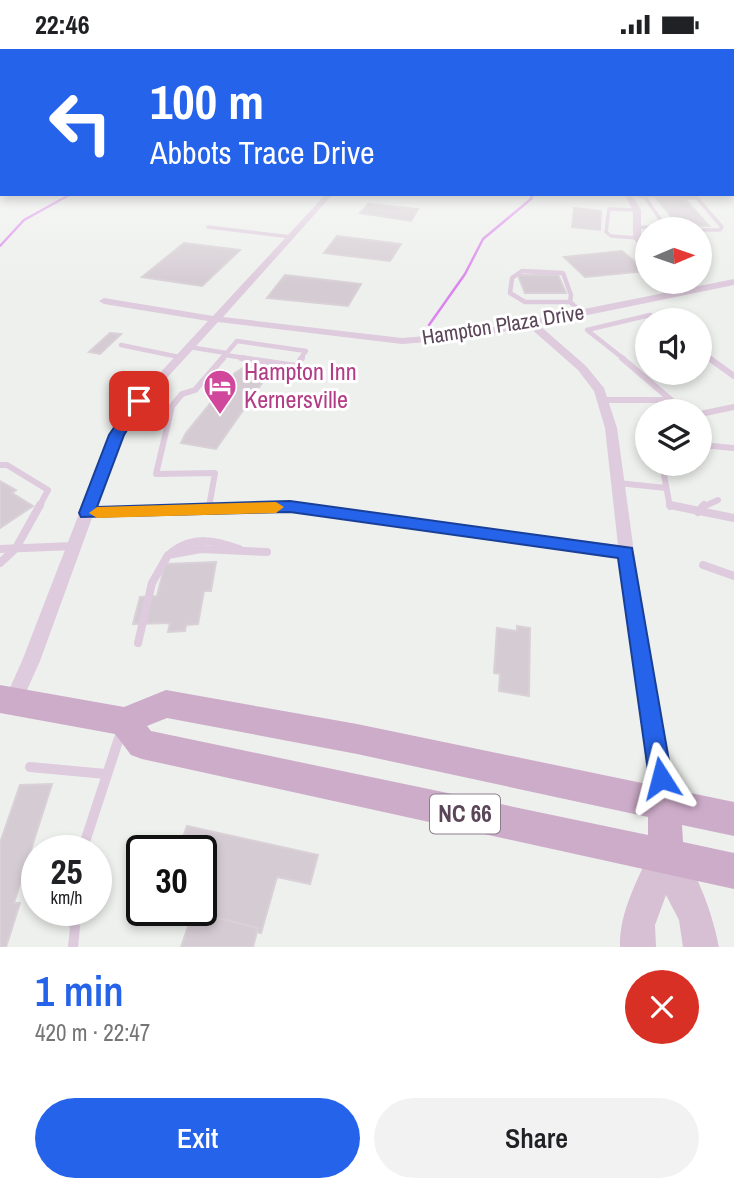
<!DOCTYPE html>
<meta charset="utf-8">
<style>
:root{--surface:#fff;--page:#f2f2f2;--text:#202124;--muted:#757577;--accent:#2563eb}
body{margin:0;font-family:"Archivo Narrow",sans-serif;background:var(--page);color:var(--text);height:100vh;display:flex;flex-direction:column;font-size:26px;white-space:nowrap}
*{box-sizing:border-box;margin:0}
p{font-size:23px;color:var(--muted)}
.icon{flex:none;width:38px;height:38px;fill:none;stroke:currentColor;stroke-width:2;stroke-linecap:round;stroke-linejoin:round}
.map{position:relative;height:898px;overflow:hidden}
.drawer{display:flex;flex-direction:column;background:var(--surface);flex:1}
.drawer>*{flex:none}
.hud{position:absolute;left:0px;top:0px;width:735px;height:147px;box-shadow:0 4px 10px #0003;background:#2563eb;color:#fff;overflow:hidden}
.needle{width:46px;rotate:88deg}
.fabs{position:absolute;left:635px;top:168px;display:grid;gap:14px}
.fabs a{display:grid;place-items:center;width:77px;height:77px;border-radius:50%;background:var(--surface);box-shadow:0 4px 10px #0003;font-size:35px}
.speed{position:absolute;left:21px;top:786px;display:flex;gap:14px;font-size:35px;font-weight:700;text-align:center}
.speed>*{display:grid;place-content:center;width:91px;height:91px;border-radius:50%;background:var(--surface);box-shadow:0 4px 10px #0003;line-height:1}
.speed small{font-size:18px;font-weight:400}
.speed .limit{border:4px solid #111;border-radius:10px;background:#fff;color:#111}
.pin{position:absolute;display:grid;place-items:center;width:60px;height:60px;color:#fff;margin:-30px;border-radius:14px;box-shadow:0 4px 10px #0006}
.me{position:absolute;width:77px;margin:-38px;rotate:351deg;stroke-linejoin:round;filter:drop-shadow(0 0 5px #0008)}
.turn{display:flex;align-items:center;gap:24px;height:147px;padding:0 35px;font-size:32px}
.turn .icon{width:91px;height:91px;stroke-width:2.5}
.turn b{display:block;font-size:49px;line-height:60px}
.round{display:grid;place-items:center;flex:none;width:74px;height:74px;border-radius:37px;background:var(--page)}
.head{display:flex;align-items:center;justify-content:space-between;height:119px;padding:0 35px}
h1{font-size:42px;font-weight:600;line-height:52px;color:var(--accent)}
.action{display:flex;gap:14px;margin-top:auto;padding:14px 35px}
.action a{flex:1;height:80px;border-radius:42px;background:var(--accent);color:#fff;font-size:28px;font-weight:600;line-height:80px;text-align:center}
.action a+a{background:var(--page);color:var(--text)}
.status{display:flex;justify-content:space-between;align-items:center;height:49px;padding:0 35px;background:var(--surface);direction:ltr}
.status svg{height:19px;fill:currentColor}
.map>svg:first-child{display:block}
</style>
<div class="status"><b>22:46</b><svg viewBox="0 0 49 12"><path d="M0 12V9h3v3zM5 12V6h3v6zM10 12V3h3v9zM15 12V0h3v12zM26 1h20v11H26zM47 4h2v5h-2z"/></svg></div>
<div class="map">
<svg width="734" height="898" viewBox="0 0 734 898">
<rect width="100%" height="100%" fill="#eef0ed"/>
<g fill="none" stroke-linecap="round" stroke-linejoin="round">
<g stroke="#db86ed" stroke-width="2.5">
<polyline points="0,197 24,171 71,145"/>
<polyline points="429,276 465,225 483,190 531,150 532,145"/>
</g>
</g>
<g fill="#d5ccd3" stroke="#d9d1d7" stroke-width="2">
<polygon points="656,149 685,150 709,177 678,176"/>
<polygon points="368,155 418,160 411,172 360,164"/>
<polygon points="574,159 601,162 600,181 572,178"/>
<polygon points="337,187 401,195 390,212 324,204"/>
<polygon points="184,194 240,201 202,237 142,228"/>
<polygon points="622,202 646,222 585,228 564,208"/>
<polygon points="285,226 361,235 348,257 267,249"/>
<polygon points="518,226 558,226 566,244 525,244"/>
<polygon points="110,284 121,285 100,305 89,303"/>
<polygon points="246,317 271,321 216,400 181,394 186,384 235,324"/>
<polygon points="0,432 16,441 12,444 33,457 0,479"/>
<polygon points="216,513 211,542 204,542 198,575 186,576 185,582 168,583 170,574 133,575 140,548 157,547 165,515"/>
<polygon points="517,577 530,579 529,647 499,642 500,625 494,624 497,579 517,582"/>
<polygon points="52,735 14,854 20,854 6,898 0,898 0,794 20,736"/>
<polygon points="187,777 318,806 310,835 277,828 261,884 189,866 191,861 201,861 201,831 208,811 201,810 201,802 178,802"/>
<polygon points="193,863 258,879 253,898 181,898"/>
</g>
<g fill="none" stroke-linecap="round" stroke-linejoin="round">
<g stroke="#decbdd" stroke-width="3.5">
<polyline points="633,145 645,148 666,179 638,178"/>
<polyline points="642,146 697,149 722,178 720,181 700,181"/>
<polyline points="637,161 609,160 606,183 611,187 637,189"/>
<polyline points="208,178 291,188"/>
</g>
<g stroke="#decbdd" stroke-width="4.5">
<polygon points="522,222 563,224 571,246 570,253 525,253 510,244 512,229"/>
<polyline points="570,253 583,264"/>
<polyline points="121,296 179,308"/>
<polyline points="189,298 226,304"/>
<polyline points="700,302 711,310"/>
<polyline points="225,306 252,310"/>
<polyline points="225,306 237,292 306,302 300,310"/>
<polyline points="221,310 225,306"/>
<polyline points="624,310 587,281 650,266 658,271"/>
</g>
<g stroke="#decbdd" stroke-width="6">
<polyline points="241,309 296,317 302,309"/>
<polyline points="622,309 671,351"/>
<polyline points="709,309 734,327"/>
<polyline points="603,351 671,351 685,362"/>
<polyline points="700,365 734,358"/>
<polyline points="700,396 734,399"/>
<polyline points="662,415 670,458"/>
<polyline points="0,416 7,416 48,441 39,458"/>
<polyline points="618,434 666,439"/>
<polyline points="209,458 215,424 156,425 172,357 182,345 195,341 223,309"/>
<polyline points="703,458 718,451"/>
</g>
<g stroke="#decbdd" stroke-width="8">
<polyline points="670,456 734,469"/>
<polyline points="209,460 210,456"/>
<polyline points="698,463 704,456"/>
<polyline points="0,500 73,497"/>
<path d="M172 503C194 487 214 491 239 500"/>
<polyline points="0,514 16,499 40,456"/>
<polyline points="703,516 734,527"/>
<polyline points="138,594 152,534 168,506 201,500 267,503"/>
</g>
<g stroke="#decbdd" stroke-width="10">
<polyline points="30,718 106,725"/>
<polyline points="82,802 121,683"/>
<polyline points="67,861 75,878 73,898"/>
</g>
<g fill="#decbdd" fill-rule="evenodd">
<path d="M326 145H333L223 268 402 289 464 284 734 230V236L539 276 586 317 604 339 617 379 634 503 675 756 672 763 665 766 658 763 655 756 619 508 290 463 92 469 40 612 22 652 20 658 13 660 6 658 4 652 22 612 104 400 122 365 208 272 104 255 99 252 104 249 213 267ZM218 273 402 295 464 290 529 278 578 321 594 342 605 379 618 496 290 453 95 459 116 400 133 366Z"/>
<polygon points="624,145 631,145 641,161 641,189 648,199 648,209 633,189 633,161"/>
</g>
<path fill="#d7bfd4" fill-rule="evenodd" d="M665 791C693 803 714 869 719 898H683L679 871 666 846 655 876 656 898H620C619 862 639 829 653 796Z"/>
<path fill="#cdacc9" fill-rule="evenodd" d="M0 636 124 658 166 641 357 675 734 753V787L682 776 683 793 734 804V840L142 710 131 706 115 685 0 664ZM167 669 357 705 648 768V786L151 682 147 677Z"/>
</g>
<linearGradient id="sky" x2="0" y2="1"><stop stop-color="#a3a2ea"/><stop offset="0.47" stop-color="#f7f8f7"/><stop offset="1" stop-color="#f7f8f7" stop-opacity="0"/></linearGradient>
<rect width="734" height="235" fill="url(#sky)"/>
<polygon fill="#2563eb" stroke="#184099" stroke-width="2" points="139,348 145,352 124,386 97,458 290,452 632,499 672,729 669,737 661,741 652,737 649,729 618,509 290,463 81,468 79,464 109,386 134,349"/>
<polygon fill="#f59e0b" points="276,453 284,458 276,464 97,469 89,464 97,458"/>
<defs>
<symbol id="hotel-pin" viewBox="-11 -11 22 30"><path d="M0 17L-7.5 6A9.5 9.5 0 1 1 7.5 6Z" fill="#d1479c" stroke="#fff"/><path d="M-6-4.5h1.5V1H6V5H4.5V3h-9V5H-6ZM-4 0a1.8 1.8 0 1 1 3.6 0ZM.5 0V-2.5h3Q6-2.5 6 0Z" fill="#fff"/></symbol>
</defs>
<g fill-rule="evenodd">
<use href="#hotel-pin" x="201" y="318" width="38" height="52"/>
</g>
<g text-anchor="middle" stroke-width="6" stroke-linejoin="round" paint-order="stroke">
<g font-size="21" fill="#5b4559" stroke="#fff">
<text transform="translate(503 276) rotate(-9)" y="7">Hampton Plaza Drive</text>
</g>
<rect fill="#fff" stroke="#8c7d8b" stroke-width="2" x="430" y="745.5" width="70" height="39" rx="5"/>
<g font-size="23" font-weight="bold" fill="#5b4559">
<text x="465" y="773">NC 66</text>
</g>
<g font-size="24" fill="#b23c85" stroke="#fff" text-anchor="start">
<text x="244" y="331">Hampton Inn<tspan x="244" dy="28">Kernersville</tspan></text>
</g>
</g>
</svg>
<div class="fabs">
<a><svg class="needle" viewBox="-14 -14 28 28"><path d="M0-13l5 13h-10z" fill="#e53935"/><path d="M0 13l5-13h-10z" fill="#757577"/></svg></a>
<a><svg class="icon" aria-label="sound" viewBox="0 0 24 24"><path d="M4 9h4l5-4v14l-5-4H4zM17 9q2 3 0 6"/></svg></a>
<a><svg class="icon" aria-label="layers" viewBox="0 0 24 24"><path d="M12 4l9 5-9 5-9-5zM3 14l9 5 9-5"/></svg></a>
</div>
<div class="speed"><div>25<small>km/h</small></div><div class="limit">30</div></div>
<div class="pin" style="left:139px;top:352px;background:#d93025"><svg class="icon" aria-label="arrive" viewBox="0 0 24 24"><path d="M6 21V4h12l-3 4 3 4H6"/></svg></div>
<svg class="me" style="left:661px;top:729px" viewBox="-20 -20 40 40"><path d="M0-17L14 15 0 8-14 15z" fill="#2563eb" stroke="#fff" stroke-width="4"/></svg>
<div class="hud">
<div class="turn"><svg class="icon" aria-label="left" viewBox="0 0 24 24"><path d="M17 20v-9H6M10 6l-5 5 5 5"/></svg><div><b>100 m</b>Abbots Trace Drive</div></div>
</div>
</div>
<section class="drawer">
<div class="head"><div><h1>1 min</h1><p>420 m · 22:47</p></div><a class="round" style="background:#d93025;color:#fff"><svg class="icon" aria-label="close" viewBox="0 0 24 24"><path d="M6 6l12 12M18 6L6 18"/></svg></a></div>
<div class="action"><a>Exit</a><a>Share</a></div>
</section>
